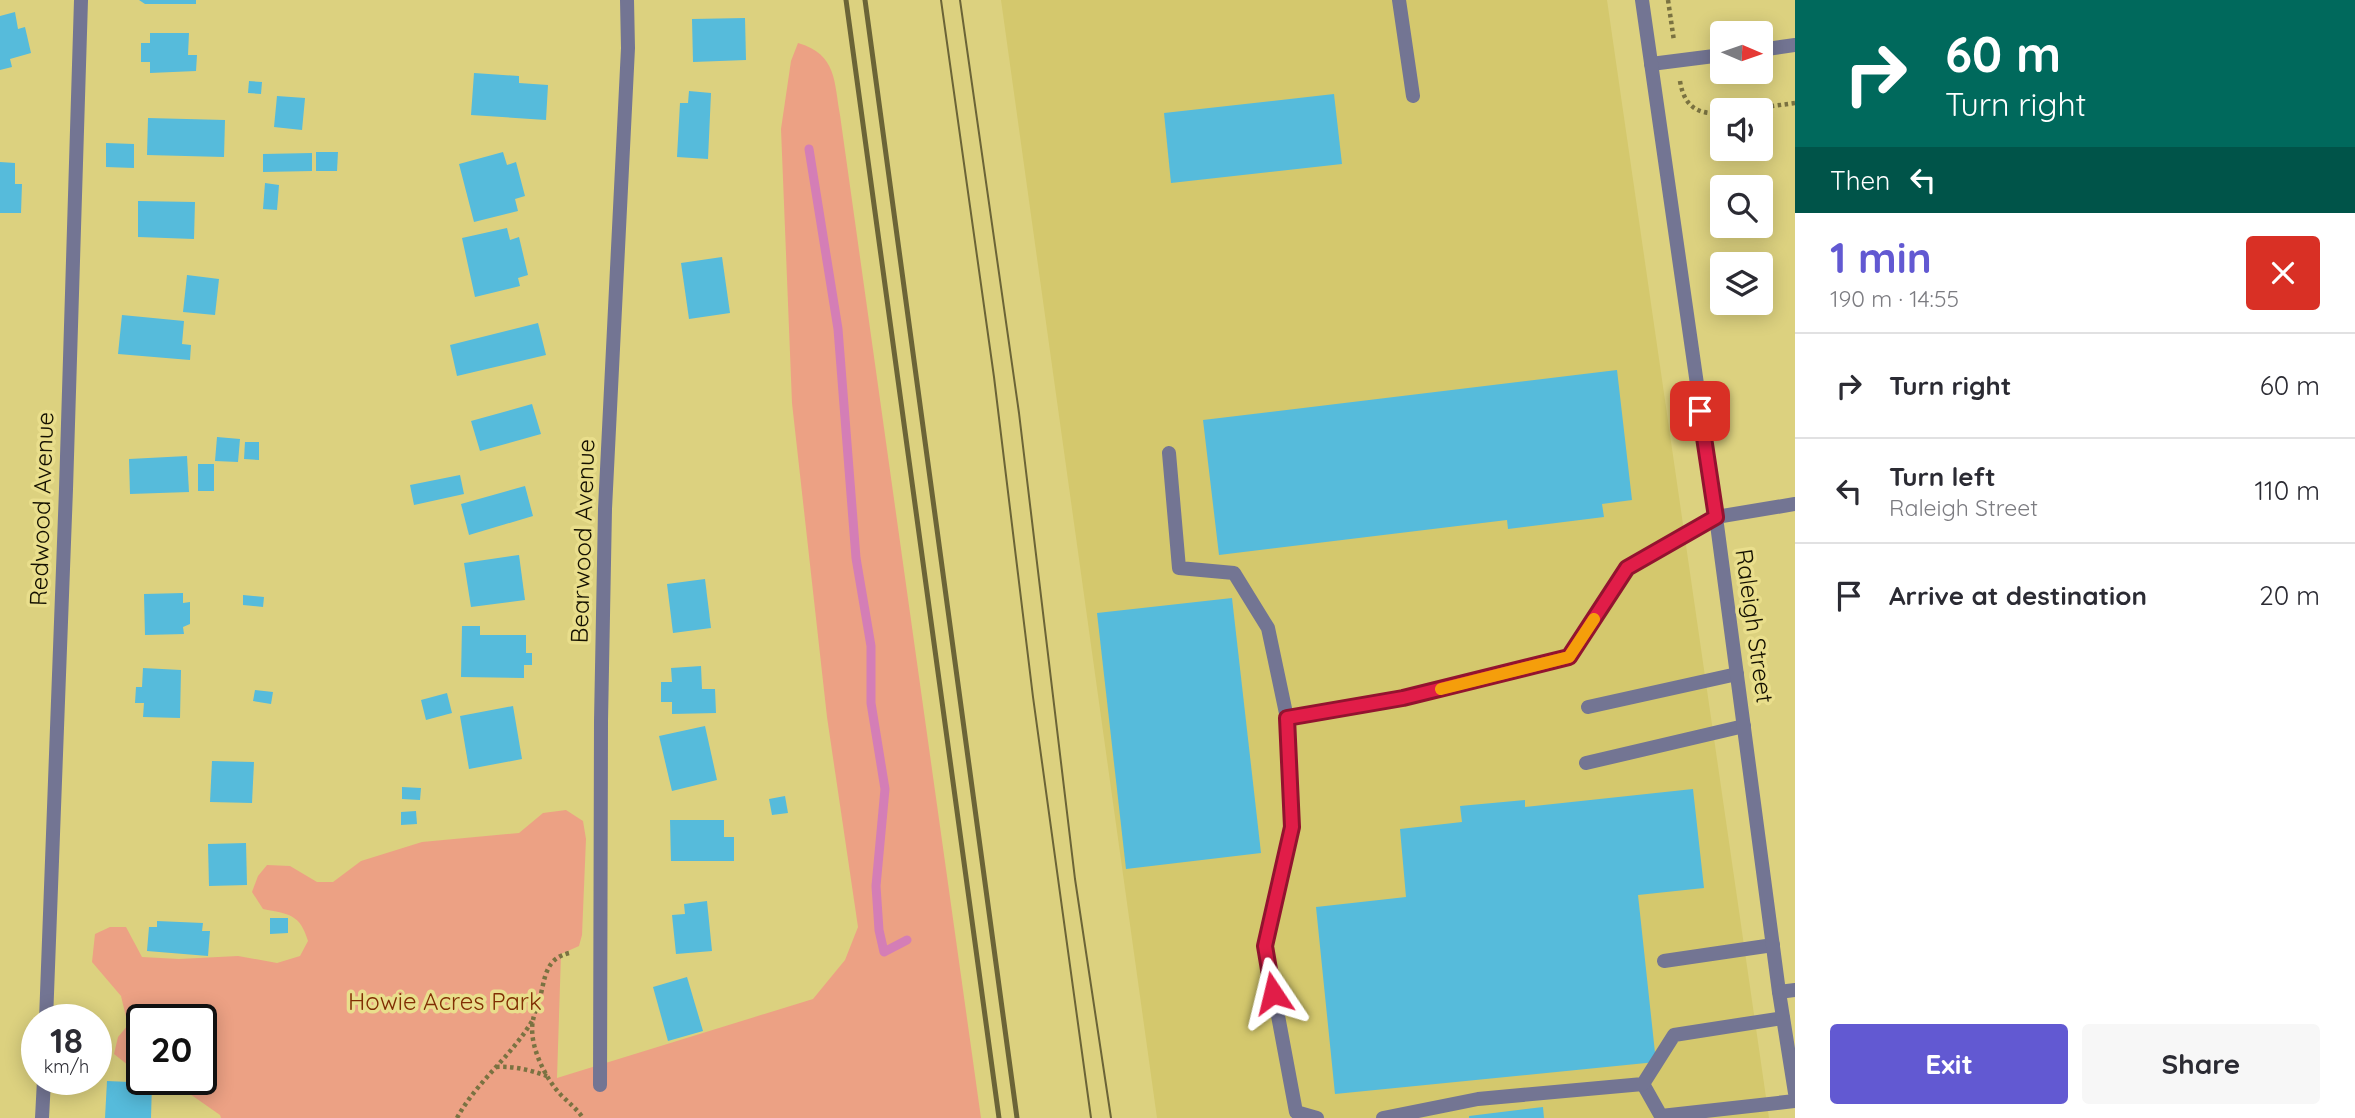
<!DOCTYPE html>
<meta charset="utf-8">
<style>
:root{--surface:#fff;--page:#f7f7f7;--text:#2b2b33;--muted:#7c7c81;--line:#e1e1e2;--accent:#6259d2}
body{margin:0;font-family:Quicksand,sans-serif;background:var(--page);color:var(--text);height:100vh;display:flex;flex-direction:column;font-size:26px;white-space:nowrap}
*{box-sizing:border-box;margin:0}
p{font-size:23px;color:var(--muted)}
.icon{flex:none;width:38px;height:38px;fill:none;stroke:currentColor;stroke-width:2;stroke-linecap:round;stroke-linejoin:round}
.map{position:relative;flex:1;overflow:hidden}
.details{display:flex;flex-direction:column;background:var(--surface);width:560px}
.details>*{flex:none}
.hud{background:#00695c;color:#fff;overflow:hidden}
.needle{width:46px;rotate:92deg}
.controls{position:absolute;left:1710px;top:21px;display:grid;gap:14px}
.controls a{display:grid;place-items:center;width:63px;height:63px;border-radius:7px;background:var(--surface);box-shadow:0 4px 18px #0003;font-size:35px}
.speed{position:absolute;left:21px;top:1004px;display:flex;gap:14px;font-size:35px;font-weight:700;text-align:center}
.speed>*{display:grid;place-content:center;width:91px;height:91px;border-radius:50%;background:var(--surface);box-shadow:0 4px 18px #0003;line-height:1}
.speed small{font-size:18px;font-weight:400}
.speed .limit{border:4px solid #111;border-radius:10px;background:#fff;color:#111}
.pin{position:absolute;display:grid;place-items:center;width:60px;height:60px;color:#fff;margin:-30px;border-radius:14px;box-shadow:0 4px 10px #0006}
.me{position:absolute;width:77px;margin:-38px;rotate:350deg;stroke-linejoin:round;filter:drop-shadow(0 0 5px #0008)}
.turn{display:flex;align-items:center;gap:24px;height:147px;padding:0 35px;font-size:32px}
.turn .icon{width:91px;height:91px;stroke-width:2.5}
.turn b{display:block;font-size:49px;line-height:60px}
.then{display:flex;align-items:center;height:66px;padding:0 35px;background:#0003;gap:14px;font-size:26px}
.round{display:grid;place-items:center;flex:none;width:74px;height:74px;border-radius:7px;background:var(--page)}
.summary{display:flex;align-items:center;justify-content:space-between;height:119px;padding:0 35px}
h1{font-size:42px;font-weight:800;line-height:52px;color:var(--accent)}
.cta{display:flex;gap:14px;margin-top:auto;padding:14px 35px}
.cta a{flex:1;height:80px;border-radius:7px;background:var(--accent);color:#fff;font-size:28px;font-weight:800;line-height:80px;text-align:center}
.cta a+a{background:var(--page);color:var(--text)}
ul{padding:0;list-style:none}
li{display:flex;align-items:center;gap:21px;height:105px;padding:0 35px;border-top:2px solid var(--line)}
li div{flex:1}
li b{display:block;font-size:26px}
li em{font-style:normal}
main{display:flex;flex:1;min-height:0}
.map>svg:first-child{display:block}
</style>
<main>
<div class="map">
<svg width="1795" height="1118" viewBox="0 0 1795 1118">
<rect width="100%" height="100%" fill="#dcd17f"/>
<polygon fill="#d4c86d" points="1001,0 1607,0 1769,1118 1157,1118"/>
<path fill="#eca184" d="M798 43C837 54 834 82 840 115L981 1118H221L220 1115 180 1087 162 1080H201V1020H142V1072L133 1069 114 1054 118 1037 128 1025 121 996 92 962 95 934 110 927H126L142 957 179 959 238 956 277 963 300 956 308 941C300 914 289 914 263 909L252 892 258 876 267 865 290 866 317 882H333L361 861 422 842 519 833 543 813 566 810 583 821 586 839 582 935 579 946 561 954 557 1078 813 999 845 960 858 927 827 717 792 403 781 129 791 61Z"/>
<g fill="none" stroke-linecap="round" stroke-linejoin="round">
<polyline stroke="#d47eb6" stroke-width="9" points="809,149 838,329 856,558 871,646 871,703 885,789 876,886 879,930 884,952 907,940"/>
</g>
<g fill="#56bbdb">
<polygon points="139,0 196,0 196,4 145,4"/>
<polygon points="15,12 18,29 25,27 31,53 10,59 12,67 0,70 0,16"/>
<polygon points="745,18 746,60 693,62 692,19"/>
<polygon points="150,33 189,33 188,55 197,55 196,71 150,73 150,62 141,62 141,43 150,43"/>
<polygon points="474,73 519,76 519,83 548,85 546,120 471,115"/>
<polygon points="249,81 262,82 261,94 248,93"/>
<polygon points="689,91 711,93 708,159 677,157 680,103 688,103"/>
<polygon points="1334,94 1342,164 1171,183 1164,113"/>
<polygon points="277,96 305,98 302,130 274,127"/>
<polygon points="148,118 225,120 224,157 147,155"/>
<polygon points="106,143 134,144 134,168 106,167"/>
<polygon points="316,152 338,152 337,171 316,171"/>
<polygon points="503,152 507,165 516,162 525,196 515,199 518,211 474,222 459,164"/>
<polygon points="312,153 312,171 263,172 263,154"/>
<polygon points="0,162 15,163 15,184 22,184 21,213 0,213"/>
<polygon points="265,183 279,185 277,210 263,209"/>
<polygon points="138,201 195,202 194,239 138,237"/>
<polygon points="507,228 510,240 519,237 528,275 518,278 520,286 475,297 462,238"/>
<polygon points="722,257 730,313 689,319 681,263"/>
<polygon points="187,275 219,279 215,315 183,312"/>
<polygon points="122,315 184,321 182,344 191,345 190,360 118,354"/>
<polygon points="538,323 546,355 457,376 450,345"/>
<polygon points="1617,370 1632,500 1602,504 1604,517 1508,529 1507,520 1219,555 1203,420"/>
<polygon points="532,404 541,434 480,451 471,421"/>
<polygon points="217,437 240,439 238,462 215,461"/>
<polygon points="245,442 259,442 259,460 244,459"/>
<polygon points="187,456 189,492 130,494 129,459"/>
<rect x="198" y="464" width="16" height="27"/>
<polygon points="460,475 464,494 414,505 410,485"/>
<polygon points="525,486 533,516 469,535 461,504"/>
<polygon points="519,555 525,600 471,607 464,563"/>
<polygon points="705,579 711,628 673,633 667,584"/>
<polygon points="183,593 183,603 190,602 190,624 183,627 184,634 145,635 144,594"/>
<polygon points="243,595 264,597 263,607 243,605"/>
<polygon points="1232,598 1261,853 1126,869 1097,613"/>
<polygon points="462,626 480,626 480,635 526,635 526,653 532,653 532,665 524,665 524,678 461,677"/>
<polygon points="701,666 702,689 715,689 716,713 672,714 672,702 661,702 661,682 672,682 671,668"/>
<polygon points="143,668 181,670 180,718 143,717 144,703 135,703 136,687 142,687"/>
<polygon points="255,690 273,692 271,704 253,701"/>
<polygon points="447,693 452,713 426,720 421,700"/>
<polygon points="513,706 522,759 469,769 460,716"/>
<polygon points="705,726 717,780 672,791 659,736"/>
<polygon points="212,761 254,762 252,803 210,802"/>
<polygon points="402,787 421,788 420,800 402,799"/>
<polygon points="1693,789 1704,888 1638,895 1656,1062 1335,1094 1316,907 1406,897 1400,829 1462,822 1460,806 1525,800 1525,807"/>
<polygon points="785,796 788,813 772,815 769,799"/>
<polygon points="416,811 417,824 401,825 401,812"/>
<polygon points="670,820 724,820 724,837 734,837 734,861 671,861"/>
<polygon points="246,843 247,885 209,886 208,844"/>
<polygon points="707,901 712,951 676,954 672,915 685,914 684,904"/>
<polygon points="270,918 288,918 288,933 270,934"/>
<polygon points="157,921 203,923 202,931 210,931 208,956 147,951 149,927 157,927"/>
<polygon points="687,977 703,1031 668,1041 653,987"/>
<polygon points="107,1081 152,1083 151,1118 105,1118"/>
<polygon points="1543,1107 1544,1118 1469,1118 1469,1116"/>
</g>
<g fill="none" stroke-linecap="round" stroke-linejoin="round">
<g stroke="#7a7241" stroke-width="4.5" stroke-dasharray="3.5 3.5" stroke-linecap="butt">
<polyline points="1668,0 1674,41"/>
<path d="M1680 81C1684 106 1697 115 1722 113"/>
<polyline points="1743,110 1795,103"/>
<path d="M569 953C549 958 546 971 542 989 540 1000 535 1010 533 1020 528 1044 545 1078 561 1095 569 1103 577 1109 583 1118"/>
<path d="M496 1067C515 1066 530 1070 547 1076"/>
<path d="M457 1118C477 1081 511 1057 532 1021"/>
</g>
<g stroke="#737593" stroke-width="14">
<polyline points="1399,0 1413,96"/>
<polyline points="1760,50 1795,45"/>
<polyline points="1651,64 1722,55"/>
<polyline points="1169,453 1179,568 1234,573 1268,628 1287,718"/>
<polyline points="1588,707 1737,674"/>
<polyline points="1586,763 1744,726"/>
<polyline points="1664,961 1773,945"/>
<polyline points="1643,1084 1661,1116 1795,1101"/>
<polyline points="1317,1118 1296,1112 1265,946 1292,827 1287,718 1403,698 1569,657 1627,568 1716,517 1795,504"/>
<polyline points="1383,1118 1478,1099 1643,1084 1674,1035 1783,1018"/>
</g>
<g stroke="#737593" stroke-width="14">
<polyline points="1642,0 1716,517 1779,992 1795,1093"/>
<polyline points="1779,992 1795,990"/>
<polyline points="46,1020 66,489 81,0"/>
<polyline points="600,1085 601,721 605,509 628,48 627,0"/>
<polyline points="42,1118 44,1080"/>
</g>
<g stroke="#6b6437" stroke-width="2">
<polyline points="941,0 994,377 1033,697 1091,1118"/>
<polyline points="960,0 1019,413 1075,879 1111,1118"/>
</g>
<g stroke="#6b6437" stroke-width="5">
<polyline points="846,0 999,1118"/>
<polyline points="865,0 1017,1118"/>
</g>
</g>
<g fill="none" stroke-linecap="round" stroke-linejoin="round">
<defs>
<polyline id="route" points="1273,993 1265,946 1292,827 1287,718 1403,698 1569,657 1627,568 1716,517 1700,411"/>
</defs>
<use href="#route" stroke="#92132f" stroke-width="18"/>
<use href="#route" stroke="#e11d48" stroke-width="12"/>
<polyline stroke="#f59e0b" stroke-width="12" points="1441,689 1569,657 1594,619"/>
</g>
<g text-anchor="middle" stroke-width="7" stroke-linejoin="round" paint-order="stroke">
<g font-size="24" fill="#141000" stroke="#e9de8c">
<text transform="translate(42 509) rotate(-88)" y="8">Redwood Avenue</text>
<text transform="translate(583 541) rotate(-88)" y="8">Bearwood Avenue</text>
<text transform="translate(1754 626) rotate(82)" y="8">Raleigh Street</text>
</g>
<g font-size="24" fill="#812e03" stroke="#e9de8c">
<text x="445" y="1010">Howie Acres Park</text>
</g>
</g>
</svg>
<div class="controls">
<a><svg class="needle" viewBox="-14 -14 28 28"><path d="M0-13l5 13h-10z" fill="#e53935"/><path d="M0 13l5-13h-10z" fill="#7c7c81"/></svg></a>
<a><svg class="icon" aria-label="sound" viewBox="0 0 24 24"><path d="M4 9h4l5-4v14l-5-4H4zM17 9q2 3 0 6"/></svg></a>
<a><svg class="icon" aria-label="search" viewBox="0 0 24 24"><circle cx="10" cy="10" r="6"/><path d="M15 15l6 6"/></svg></a>
<a><svg class="icon" aria-label="layers" viewBox="0 0 24 24"><path d="M12 4l9 5-9 5-9-5zM3 14l9 5 9-5"/></svg></a>
</div>
<div class="speed"><div>18<small>km/h</small></div><div class="limit">20</div></div>
<div class="pin" style="left:1700px;top:411px;background:#d93025"><svg class="icon" aria-label="arrive" viewBox="0 0 24 24"><path d="M6 21V4h12l-3 4 3 4H6"/></svg></div>
<svg class="me" style="left:1273px;top:993px" viewBox="-20 -20 40 40"><path d="M0-17L14 15 0 8-14 15z" fill="#e11d48" stroke="#fff" stroke-width="4"/></svg>
</div>
<section class="details">
<div class="hud">
<div class="turn"><svg class="icon" aria-label="right" viewBox="0 0 24 24"><path d="M7 20v-9h11M14 6l5 5-5 5"/></svg><div><b>60 m</b>Turn right</div></div>
<div class="then">Then<svg class="icon" aria-label="left" viewBox="0 0 24 24"><path d="M17 20v-9H6M10 6l-5 5 5 5"/></svg></div>
</div>
<div class="summary"><div><h1>1 min</h1><p>190 m · 14:55</p></div><a class="round" style="background:#d93025;color:#fff"><svg class="icon" aria-label="close" viewBox="0 0 24 24"><path d="M6 6l12 12M18 6L6 18"/></svg></a></div>
<ul>
<li><svg class="icon" aria-label="right" viewBox="0 0 24 24"><path d="M7 20v-9h11M14 6l5 5-5 5"/></svg><div><b>Turn right</b></div><em>60 m</em></li>
<li><svg class="icon" aria-label="left" viewBox="0 0 24 24"><path d="M17 20v-9H6M10 6l-5 5 5 5"/></svg><div><b>Turn left</b><p>Raleigh Street</p></div><em>110 m</em></li>
<li><svg class="icon" aria-label="arrive" viewBox="0 0 24 24"><path d="M6 21V4h12l-3 4 3 4H6"/></svg><div><b>Arrive at destination</b></div><em>20 m</em></li>
</ul>
<div class="cta"><a>Exit</a><a>Share</a></div>
</section>
</main>
